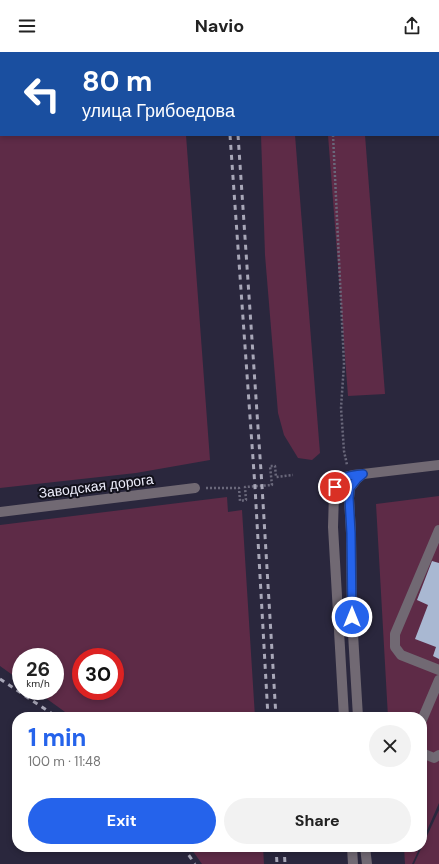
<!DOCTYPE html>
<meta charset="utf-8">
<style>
:root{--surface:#fff;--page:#f2f2f2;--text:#222;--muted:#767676;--accent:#2563eb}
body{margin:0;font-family:"DM Sans",sans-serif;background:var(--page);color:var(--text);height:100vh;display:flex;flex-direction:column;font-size:15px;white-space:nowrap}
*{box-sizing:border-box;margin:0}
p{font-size:13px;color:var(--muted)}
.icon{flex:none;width:22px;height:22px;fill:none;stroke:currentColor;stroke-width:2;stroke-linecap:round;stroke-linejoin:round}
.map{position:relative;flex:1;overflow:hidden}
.sheet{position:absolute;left:12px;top:660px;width:415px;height:140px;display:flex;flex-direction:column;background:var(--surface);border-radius:16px;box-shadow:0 2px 6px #0003}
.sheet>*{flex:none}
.hud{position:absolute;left:0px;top:0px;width:439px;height:84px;box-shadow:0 2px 6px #0003;background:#1a4fa0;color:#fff;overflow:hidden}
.speed{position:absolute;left:12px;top:596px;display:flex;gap:8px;font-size:20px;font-weight:700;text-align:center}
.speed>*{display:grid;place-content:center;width:52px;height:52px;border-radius:50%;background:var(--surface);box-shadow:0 2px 6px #0003;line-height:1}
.speed small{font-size:10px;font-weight:400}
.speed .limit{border:6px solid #d22;background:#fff;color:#111}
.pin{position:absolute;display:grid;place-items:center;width:34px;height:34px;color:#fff;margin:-17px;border:2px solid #fff;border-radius:50%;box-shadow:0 1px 4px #0007}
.me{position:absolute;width:44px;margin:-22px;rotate:0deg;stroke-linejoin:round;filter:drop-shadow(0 0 3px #0008)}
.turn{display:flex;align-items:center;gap:14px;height:84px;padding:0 16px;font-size:18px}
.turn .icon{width:52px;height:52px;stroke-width:2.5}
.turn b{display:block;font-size:28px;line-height:34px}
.round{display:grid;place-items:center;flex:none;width:42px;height:42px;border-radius:21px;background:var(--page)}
.headline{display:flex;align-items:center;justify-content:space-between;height:68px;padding:0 16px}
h1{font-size:24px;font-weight:700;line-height:30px;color:var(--accent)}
.cta{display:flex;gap:8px;margin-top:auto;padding:8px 16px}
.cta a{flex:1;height:46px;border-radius:24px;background:var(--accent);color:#fff;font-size:16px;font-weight:700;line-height:46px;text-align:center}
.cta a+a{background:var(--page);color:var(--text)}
header{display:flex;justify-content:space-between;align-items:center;height:52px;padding:0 16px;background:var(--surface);font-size:18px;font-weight:700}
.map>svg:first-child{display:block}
</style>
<header><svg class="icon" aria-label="menu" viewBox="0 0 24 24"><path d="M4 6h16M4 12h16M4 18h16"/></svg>Navio<svg class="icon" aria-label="share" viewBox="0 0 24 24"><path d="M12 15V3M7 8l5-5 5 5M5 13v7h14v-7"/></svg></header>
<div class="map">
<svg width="439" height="812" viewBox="0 0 439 812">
<rect width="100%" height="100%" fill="#2a273d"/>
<g fill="#5e2b47" fill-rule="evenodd">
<polygon points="0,0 180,0 180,1 1,1 1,83 186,83 210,408 136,421 0,436"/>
<polygon points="261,83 295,83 320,401 312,408 298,406 284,383 278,361 265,203"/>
<polygon points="328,83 365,83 385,342 348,344"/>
<polygon points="439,444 439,751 422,790 422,665 388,665 376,452"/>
<path d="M227 445 228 460 242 458 255 665H72L36 639H55V605H21V629L0 614V473ZM81 605H115V639H81Z"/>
<polygon points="439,758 439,812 414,812"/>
<polygon points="190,795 263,795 264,812 202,812"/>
<polygon points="404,795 420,795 412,812 405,812"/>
</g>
<polygon fill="#a9b8d2" points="432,509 439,511 439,607 433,604 436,595 415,587 428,553 417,548"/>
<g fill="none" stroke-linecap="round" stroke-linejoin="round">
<g stroke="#6a687b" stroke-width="2.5" stroke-dasharray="2 2" stroke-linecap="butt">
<polyline points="329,0 329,1"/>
<polyline points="333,83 344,312 341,356 344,399 347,413"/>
<polyline points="206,436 239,436 240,449 246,448 245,435 272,433 270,414 275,414 276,425 293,423"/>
</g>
<g stroke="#716973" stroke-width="10">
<polyline points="358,424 363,422 439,413"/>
<polyline points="0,460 195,436"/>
<polyline points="439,478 395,582 395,595 401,603 439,618"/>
<polyline points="344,665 333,475 334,441 335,435 340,428 345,425 353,423 363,422"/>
<polyline points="358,665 352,565 351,481 349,446 350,436 357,427 363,422"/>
<polyline points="422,668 439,628"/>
<polyline points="422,701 434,706 439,703"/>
<polyline points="352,795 353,812"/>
<polyline points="365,795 367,812"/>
</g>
<g stroke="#a8a7b8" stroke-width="3" stroke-dasharray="5 5" stroke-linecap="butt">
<polyline points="224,0 224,1"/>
<polyline points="232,0 232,1"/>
<polyline points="230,83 255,435 268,665"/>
<polyline points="238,83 262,434 276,665"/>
<polyline points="0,627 57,665"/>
<polyline points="183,795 195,812"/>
<polyline points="276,795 277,812"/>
<polyline points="284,795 285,812"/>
</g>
</g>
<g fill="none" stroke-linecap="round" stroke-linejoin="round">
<defs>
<path id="route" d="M335 435C343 424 350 423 363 422L357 427 350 436 349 446 351 481 352 565"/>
</defs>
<use href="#route" stroke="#184099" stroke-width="10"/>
<use href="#route" stroke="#2563eb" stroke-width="7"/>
</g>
<g text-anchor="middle" stroke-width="4" stroke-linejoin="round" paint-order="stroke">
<g font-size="14" fill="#ececfa" stroke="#12111b">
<text transform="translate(96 434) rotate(-7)" y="5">Заводская дорога</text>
</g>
</g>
</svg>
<div class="speed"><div>26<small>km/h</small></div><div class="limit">30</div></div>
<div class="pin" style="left:335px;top:435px;background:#d93025"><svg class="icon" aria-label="arrive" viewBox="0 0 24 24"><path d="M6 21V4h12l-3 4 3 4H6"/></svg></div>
<svg class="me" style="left:352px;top:565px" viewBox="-20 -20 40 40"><circle r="17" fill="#2563eb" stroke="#fff" stroke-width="3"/><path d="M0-11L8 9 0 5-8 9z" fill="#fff"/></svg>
<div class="hud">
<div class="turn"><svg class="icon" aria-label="left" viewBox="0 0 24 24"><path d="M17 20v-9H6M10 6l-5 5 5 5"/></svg><div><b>80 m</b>улица Грибоедова</div></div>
</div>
<section class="sheet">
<div class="headline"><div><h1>1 min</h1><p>100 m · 11:48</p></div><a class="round"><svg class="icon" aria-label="close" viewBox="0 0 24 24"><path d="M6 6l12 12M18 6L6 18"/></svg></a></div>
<div class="cta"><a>Exit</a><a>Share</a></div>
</section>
</div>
